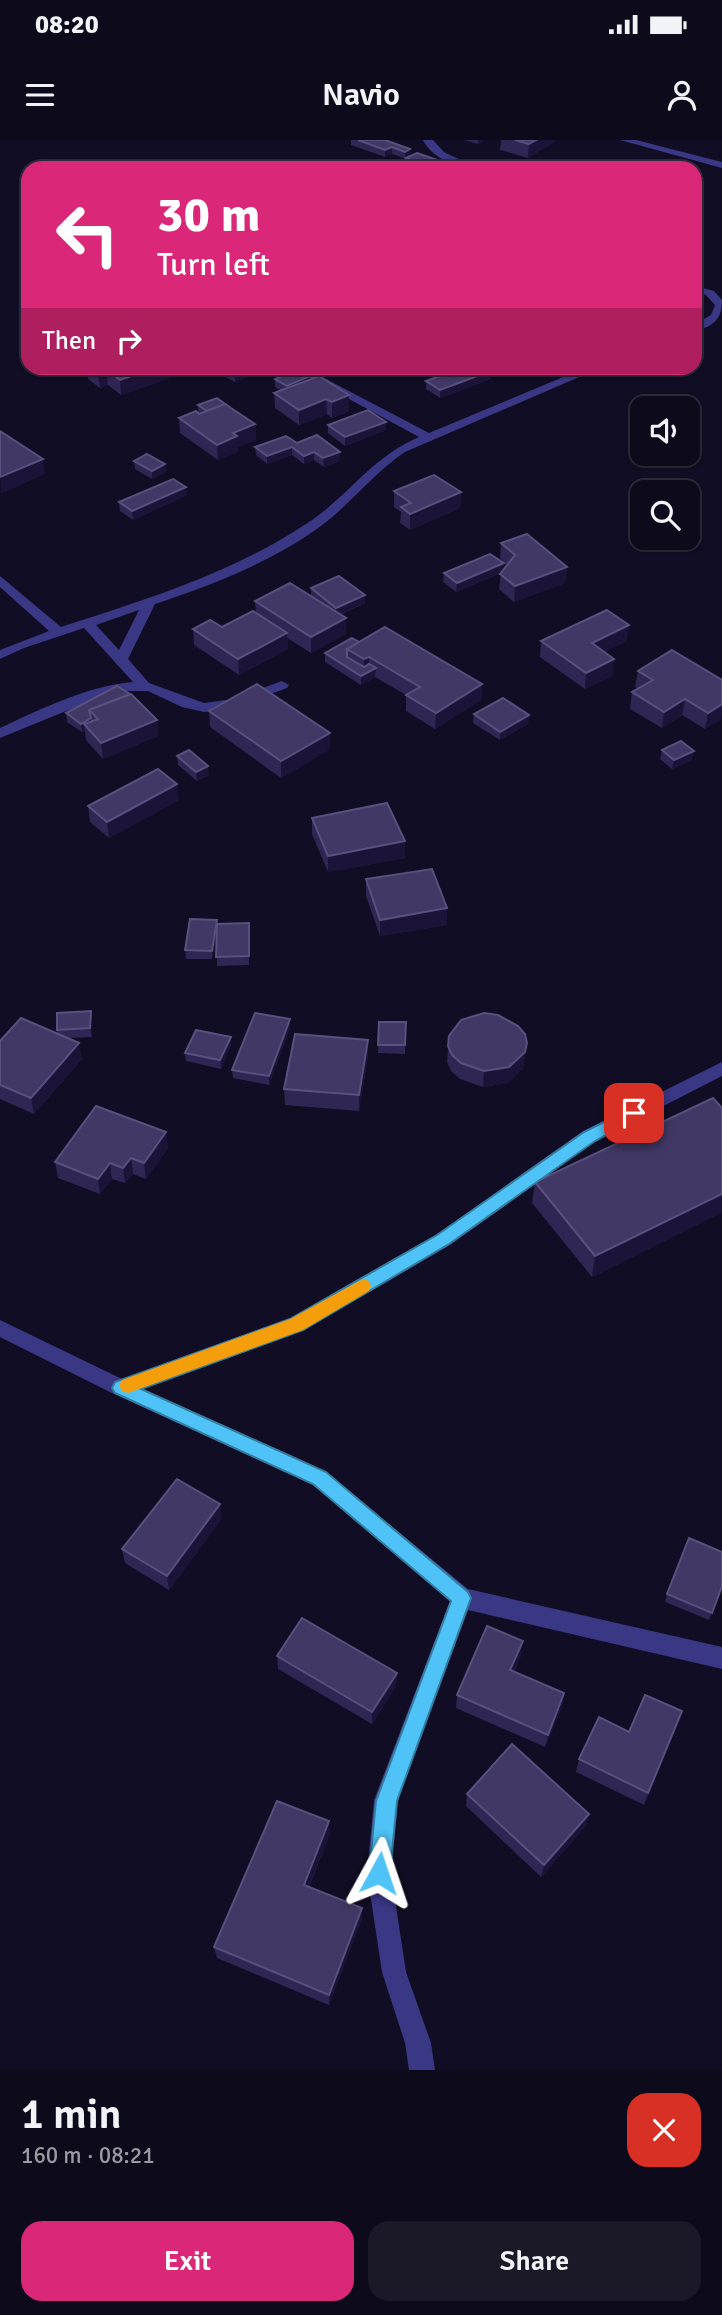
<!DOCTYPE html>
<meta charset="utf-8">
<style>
:root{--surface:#0d0a1b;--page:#1b1828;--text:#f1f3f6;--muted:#9a9aa3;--line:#2d2b3a;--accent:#db2777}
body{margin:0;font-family:Signika,sans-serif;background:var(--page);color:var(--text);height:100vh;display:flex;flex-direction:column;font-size:26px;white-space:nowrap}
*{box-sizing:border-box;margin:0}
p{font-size:23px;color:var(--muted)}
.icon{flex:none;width:38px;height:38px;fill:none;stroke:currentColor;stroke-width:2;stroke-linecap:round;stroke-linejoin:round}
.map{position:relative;height:1930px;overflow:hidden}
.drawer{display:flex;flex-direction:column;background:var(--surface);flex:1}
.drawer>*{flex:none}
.banner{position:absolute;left:21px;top:21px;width:681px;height:214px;border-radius:21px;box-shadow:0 2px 5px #0004,0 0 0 2px var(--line);background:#db2777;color:#fff;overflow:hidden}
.fabs{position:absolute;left:630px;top:256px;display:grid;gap:14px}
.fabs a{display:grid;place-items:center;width:70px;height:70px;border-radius:14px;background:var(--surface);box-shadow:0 2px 5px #0004,0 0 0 2px var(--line);font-size:35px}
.pin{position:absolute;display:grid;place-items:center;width:60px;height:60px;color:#fff;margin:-30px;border-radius:14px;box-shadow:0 4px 10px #0006}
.me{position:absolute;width:77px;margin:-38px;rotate:5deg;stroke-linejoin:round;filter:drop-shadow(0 0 5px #0008)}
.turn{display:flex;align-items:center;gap:24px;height:147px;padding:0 21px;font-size:32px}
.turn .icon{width:91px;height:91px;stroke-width:2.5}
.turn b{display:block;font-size:49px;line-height:60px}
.then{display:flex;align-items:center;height:66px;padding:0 21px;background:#0003;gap:14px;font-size:26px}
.round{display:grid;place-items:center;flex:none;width:74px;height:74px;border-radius:21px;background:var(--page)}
.overview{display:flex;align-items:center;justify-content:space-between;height:119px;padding:0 21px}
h1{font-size:42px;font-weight:600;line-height:52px}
.button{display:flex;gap:14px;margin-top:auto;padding:14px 21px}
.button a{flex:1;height:80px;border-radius:21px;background:var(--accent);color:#fff;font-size:28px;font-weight:600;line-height:80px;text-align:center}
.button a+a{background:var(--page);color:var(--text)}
.status{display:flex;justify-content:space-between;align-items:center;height:49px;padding:0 35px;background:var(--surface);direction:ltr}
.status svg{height:19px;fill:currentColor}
header{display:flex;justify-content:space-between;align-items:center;height:91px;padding:0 21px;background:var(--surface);font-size:32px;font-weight:600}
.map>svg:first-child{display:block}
</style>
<div class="status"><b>08:20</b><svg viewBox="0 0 49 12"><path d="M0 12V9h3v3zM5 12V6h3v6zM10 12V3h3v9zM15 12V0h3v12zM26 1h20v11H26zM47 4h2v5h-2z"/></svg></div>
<header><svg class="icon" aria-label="menu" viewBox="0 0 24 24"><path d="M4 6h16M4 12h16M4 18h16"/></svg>Navio<svg class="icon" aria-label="person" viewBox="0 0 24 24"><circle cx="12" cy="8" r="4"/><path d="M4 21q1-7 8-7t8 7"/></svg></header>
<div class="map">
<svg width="722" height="1930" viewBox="0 0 722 1930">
<rect width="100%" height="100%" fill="#110d24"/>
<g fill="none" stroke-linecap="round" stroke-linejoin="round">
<polygon fill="#3a3784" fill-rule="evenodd" points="620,0 636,0 722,22 722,28"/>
<g fill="#3a3784" fill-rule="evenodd">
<path d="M423 0H433L444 12 477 28C456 28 433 19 423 0Z"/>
<path d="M695 146 714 151 722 160C722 179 714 186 695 191V184L711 175 715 165 706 155 695 152Z"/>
<path d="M292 228H305L429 293 585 228H600L405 312C375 332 353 361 325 383 275 421 214 444 155 464L128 519 149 543 204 563 233 559 282 541 289 545 287 548 232 568 204 572 182 567 148 551H128L76 567 0 598V588C41 569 87 546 133 542L84 488 24 508 0 519V510L49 491 0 447V436L61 487C145 460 232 433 306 384 348 357 370 318 419 297ZM139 470 119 510 96 485 136 471Z"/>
<polygon points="722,922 722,936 595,1001 450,1105 304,1190 143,1249 326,1332 468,1449 722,1507 722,1529 468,1470 398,1660 391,1733 406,1832 431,1903 435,1930 409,1930 405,1903 382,1832 367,1733 374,1660 450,1461 312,1344 114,1254 0,1197 0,1180 122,1239 290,1178 436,1095 583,991"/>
</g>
</g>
<g fill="#2f2653">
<polygon points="351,0 385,0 410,9 410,16 440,21 440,28 412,28 406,26 406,19 392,14 385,17 351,5"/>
<polygon points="463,0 485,0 478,4"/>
<polygon points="501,0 557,0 528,18 500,10"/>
<polygon points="87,228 171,228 172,237 121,255 108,245 100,248 88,239"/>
<polygon points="209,228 268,228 235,242"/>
<polygon points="308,237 308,240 349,255 349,271 332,278 327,274 299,285 275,268 274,253 280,250 275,247 275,239"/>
<polygon points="491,239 440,258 426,249 426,241"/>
<polygon points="198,265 229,267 255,284 256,300 238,307 238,312 218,320 180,293 179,278 198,273"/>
<polygon points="386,282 386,290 345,306 328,293 328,285"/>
<polygon points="297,303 340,321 324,327 314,320 304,324 292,315 267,324 256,315 255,307"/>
<polygon points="134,321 165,324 166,332 152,339 135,329"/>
<polygon points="394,351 461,352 460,368 410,390 400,383 401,372 394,367"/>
<polygon points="187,355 133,380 120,371 119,362"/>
<polygon points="501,403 567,427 565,443 514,462 499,449 501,433 456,452 443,442 444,433 503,430 507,425 500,418"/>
<polygon points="311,448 365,455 365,463 340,475 346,478 346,494 311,513 287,498 288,509 239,535 194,505 193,489 222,487 256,473 255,461 311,457"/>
<polygon points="541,501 627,501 604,512 614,519 612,536 585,549 540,517"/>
<polygon points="359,502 482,544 481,560 435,589 406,571 406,555 375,537 361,545 325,522 325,513"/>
<polygon points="638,531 722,540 705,589 682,575 662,588 630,569 632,552 638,549 635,547"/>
<polygon points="130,554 157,580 158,596 103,619 86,600 85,591 82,592 67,582 66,573"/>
<polygon points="209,571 330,593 330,609 281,638 210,587"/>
<polygon points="474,574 529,575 528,584 500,600 473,583"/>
<polygon points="662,610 692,620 672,629 660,619"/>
<polygon points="177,616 209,635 197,641 178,625"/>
<polygon points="179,660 109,698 90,682 88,666"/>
<polygon points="312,678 405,701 405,718 328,732 312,694"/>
<polygon points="366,739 447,785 380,796 366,756"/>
<polygon points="217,780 217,785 249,792 249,825 217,826 217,792 212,819 186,819 185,810"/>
<polygon points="91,871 92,880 92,897 68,898 82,919 34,974 0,959 0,901 57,894 57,890"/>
<polygon points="290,879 290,888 269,945 233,938 232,930"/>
<polygon points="379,882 406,882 405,914 378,913"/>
<polygon points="449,896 527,903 523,928 508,943 483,947 460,939 451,931 447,922"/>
<polygon points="368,900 368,916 359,971 285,965 284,949"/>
<polygon points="231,905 221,929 186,921 185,913"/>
<polygon points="722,968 722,1072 592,1137 532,1063 535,1042"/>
<polygon points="166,992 168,1008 146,1039 133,1034 125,1043 112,1039 100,1054 58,1038 55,1022"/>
<polygon points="222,1378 169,1450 125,1423 122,1409"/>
<polygon points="722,1447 709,1480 665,1462 667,1454"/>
<polygon points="521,1515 514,1532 564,1553 562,1566 545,1607 456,1568 457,1555"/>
<polygon points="277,1516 397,1533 396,1546 372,1584 278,1529"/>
<polygon points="682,1571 678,1584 644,1665 576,1632 579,1619 629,1592"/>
<polygon points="467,1654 589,1674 586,1686 541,1737 466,1666"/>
<polygon points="330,1693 309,1747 362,1768 362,1779 329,1865 217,1818 214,1807"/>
</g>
<g fill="#1b1438">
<polygon points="478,0 485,0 478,4"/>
<polygon points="536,0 557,0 528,18 529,4"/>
<polygon points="392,7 392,14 385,17 385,10"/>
<polygon points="410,9 410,17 405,19 405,12"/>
<polygon points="440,21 440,28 429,28 429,27"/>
<polygon points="155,228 171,228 172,237 121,255 120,240"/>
<polygon points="234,228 268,228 235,242"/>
<polygon points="106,230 108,245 100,248 98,233"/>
<polygon points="491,231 491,239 440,258 440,250"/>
<polygon points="308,237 308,245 288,255 287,246"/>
<polygon points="349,255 349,271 332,278 332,262"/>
<polygon points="326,259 327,274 299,285 299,270"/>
<polygon points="386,282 386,290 345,306 345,297"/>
<polygon points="255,284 256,300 238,307 238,312 218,320 217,305 233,293"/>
<polygon points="292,307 292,315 267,324 267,316"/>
<polygon points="314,312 314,320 304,324 304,316"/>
<polygon points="340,312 340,321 324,327 323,318"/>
<polygon points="43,319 45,334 1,354 0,337"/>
<polygon points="165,324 166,332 152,339 152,331"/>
<polygon points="186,347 187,355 133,380 132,371"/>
<polygon points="461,352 460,368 410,390 410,374"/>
<polygon points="504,423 503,432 456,452 457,443"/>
<polygon points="567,427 565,443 514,462 515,446"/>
<polygon points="365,455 365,463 336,476 336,468"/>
<polygon points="346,478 346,494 311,513 311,497"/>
<polygon points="629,485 627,501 590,520 592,503"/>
<polygon points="287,493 288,509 239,535 238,519"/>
<polygon points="369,517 369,531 376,528 375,537 361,545 361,536 364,534 364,519"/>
<polygon points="614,519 612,536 585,549 586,533"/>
<polygon points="482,544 481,560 435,589 436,573"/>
<polygon points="685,559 682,575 662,588 664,572"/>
<polygon points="722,564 722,579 705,589 708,573"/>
<polygon points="529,575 528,584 500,600 500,592"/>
<polygon points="91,578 92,586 84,584 85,591 82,592 81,584"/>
<polygon points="157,580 158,596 103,619 101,603"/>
<polygon points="330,593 330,609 281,638 281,621"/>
<polygon points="694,611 692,620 672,629 674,620"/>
<polygon points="208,626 209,635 197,641 196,632"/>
<polygon points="177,644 179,660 109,698 107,682"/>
<polygon points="405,701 405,718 328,732 328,716"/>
<polygon points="447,768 447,785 380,796 380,780"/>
<polygon points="217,780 217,789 212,819 212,811"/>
<polygon points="91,871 92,880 92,897 90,888"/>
<polygon points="290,879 290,888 269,945 269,936"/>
<polygon points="231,897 231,905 221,929 220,920"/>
<polygon points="368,900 368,916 359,971 359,955"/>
<polygon points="79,903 82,919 34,974 31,958"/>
<polygon points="527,903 523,928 508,943 483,947 484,931"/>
<polygon points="166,992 168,1008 146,1039 144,1023"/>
<polygon points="131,1018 133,1034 125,1043 123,1028"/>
<polygon points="110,1023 112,1039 100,1054 98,1039"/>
<polygon points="722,1054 722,1072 592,1137 595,1116"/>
<polygon points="220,1364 222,1378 169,1450 167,1436"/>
<polygon points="523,1501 521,1515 508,1543 510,1530"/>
<polygon points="397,1533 396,1546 372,1584 372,1572"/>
<polygon points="564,1553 562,1566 545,1607 548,1595"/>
<polygon points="682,1571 678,1584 644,1665 648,1653"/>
<polygon points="589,1674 586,1686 541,1737 544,1725"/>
<polygon points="329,1681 330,1693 305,1756 304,1745"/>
<polygon points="362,1768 362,1779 329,1865 329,1855"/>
</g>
<g fill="#413865" stroke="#58507e" stroke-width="2">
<polygon points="358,0 385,0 410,9 405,12 392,7 385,10"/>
<polygon points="515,0 536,0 529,4"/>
<polygon points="417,13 440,21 429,27 406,18"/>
<polygon points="92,228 155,228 120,240 106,230 98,233"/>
<polygon points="462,228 486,228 491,231 440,250 426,241"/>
<polygon points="295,230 308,237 287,246 275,239"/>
<polygon points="319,236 349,255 332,262 326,259 299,270 274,253"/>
<polygon points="217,258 228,266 225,264 207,271 198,265"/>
<polygon points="225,264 255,284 233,293 237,296 217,305 179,278 196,271 199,274"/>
<polygon points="368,270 386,282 345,297 328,285"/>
<polygon points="0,291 43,319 0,337"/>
<polygon points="317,295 340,312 323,318 314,312 304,316 292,307 267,316 255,307 286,296 297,303"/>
<polygon points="147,314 165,324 152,331 134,321"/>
<polygon points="434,335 461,352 410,374 401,367 411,363 394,351"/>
<polygon points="173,339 186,347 132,371 119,362"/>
<polygon points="527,394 567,427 515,446 500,434 515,415 501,403"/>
<polygon points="490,414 504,423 457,443 444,433"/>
<polygon points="339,436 365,455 336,468 311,448"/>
<polygon points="290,443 346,478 311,497 255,461"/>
<polygon points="607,470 629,485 592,503 614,519 586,533 541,501"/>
<polygon points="253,471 287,493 238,519 193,489 210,480 222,487"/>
<polygon points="385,487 482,544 436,573 406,555 420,547 369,517 364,519 347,509"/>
<polygon points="352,498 359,502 347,509 347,517 364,527 369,524 376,528 361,536 325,513"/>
<polygon points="672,510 722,540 722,564 708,573 685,559 664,572 632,552 653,540 638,531"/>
<polygon points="257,544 330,593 281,621 209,571"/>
<polygon points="117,546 130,554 89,570 91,578 81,584 66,573"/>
<polygon points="131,554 157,580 101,603 84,584 98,579 89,570"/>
<polygon points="503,558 529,575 500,592 474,574"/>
<polygon points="681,601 694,611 674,620 662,610"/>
<polygon points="189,610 208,626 196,632 177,616"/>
<polygon points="158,629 177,644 107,682 88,666"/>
<polygon points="387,663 405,701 328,716 312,678"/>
<polygon points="432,729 447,768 380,780 366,739"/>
<polygon points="190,779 217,780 212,811 185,810"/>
<polygon points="249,783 249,816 216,817 217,784"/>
<polygon points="91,871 90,888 57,890 57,873"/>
<polygon points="255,873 290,879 269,936 232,930"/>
<polygon points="484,873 498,875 518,886 525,894 527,903 525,912 509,927 484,931 461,923 452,915 448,906 449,896 461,880"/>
<polygon points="21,878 79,903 31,958 0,945 0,901"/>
<polygon points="379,882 406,882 405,905 378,905"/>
<polygon points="196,890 231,897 220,920 185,913"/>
<polygon points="295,894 368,900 359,955 284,949"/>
<polygon points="713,958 722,968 722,1054 595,1116 535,1042"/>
<polygon points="96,966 166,992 144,1023 131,1018 123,1028 110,1023 98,1039 55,1022"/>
<polygon points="177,1339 220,1364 167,1436 122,1409"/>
<polygon points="689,1398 722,1412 722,1446 712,1473 667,1454"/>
<polygon points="302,1478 397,1533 372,1572 277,1516"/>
<polygon points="487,1486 523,1501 510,1530 564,1553 548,1595 457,1555"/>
<polygon points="645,1555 682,1571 648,1653 579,1619 599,1577 629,1592"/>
<polygon points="512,1604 589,1674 544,1725 467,1654"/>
<polygon points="277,1661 329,1681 304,1745 362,1768 329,1855 214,1807"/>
</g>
<polygon fill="#4fc3f7" stroke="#337fa1" stroke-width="2" points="634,967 639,969 642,973 639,977 595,1001 449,1104 303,1190 141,1249 326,1332 468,1452 471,1458 397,1661 390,1733 387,1741 379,1744 372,1741 369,1733 376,1661 451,1461 313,1344 115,1253 112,1248 115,1242 290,1179 437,1095 584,992"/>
<polygon fill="#f59e0b" points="363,1139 369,1141 371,1146 369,1151 303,1190 128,1253 122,1251 119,1245 122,1240 290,1179"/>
</svg>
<div class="fabs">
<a><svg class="icon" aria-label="sound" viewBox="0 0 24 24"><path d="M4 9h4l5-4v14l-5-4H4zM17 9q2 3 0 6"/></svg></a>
<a><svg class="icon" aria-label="search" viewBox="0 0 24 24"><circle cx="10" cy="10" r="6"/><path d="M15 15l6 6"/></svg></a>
</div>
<div class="pin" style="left:634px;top:973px;background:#d93025"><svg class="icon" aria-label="arrive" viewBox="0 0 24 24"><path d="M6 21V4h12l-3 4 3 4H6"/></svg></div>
<svg class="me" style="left:379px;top:1733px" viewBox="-20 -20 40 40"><path d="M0-17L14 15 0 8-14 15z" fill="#4fc3f7" stroke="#fff" stroke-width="4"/></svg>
<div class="banner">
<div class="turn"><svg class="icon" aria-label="left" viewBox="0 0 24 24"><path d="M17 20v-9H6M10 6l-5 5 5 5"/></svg><div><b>30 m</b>Turn left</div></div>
<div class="then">Then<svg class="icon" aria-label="right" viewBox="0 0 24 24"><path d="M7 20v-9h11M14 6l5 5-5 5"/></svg></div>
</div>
</div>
<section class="drawer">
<div class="overview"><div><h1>1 min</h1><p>160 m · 08:21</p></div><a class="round" style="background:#d93025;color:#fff"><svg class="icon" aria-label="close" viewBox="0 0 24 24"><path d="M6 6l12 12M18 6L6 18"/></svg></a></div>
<div class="button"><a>Exit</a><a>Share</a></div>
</section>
